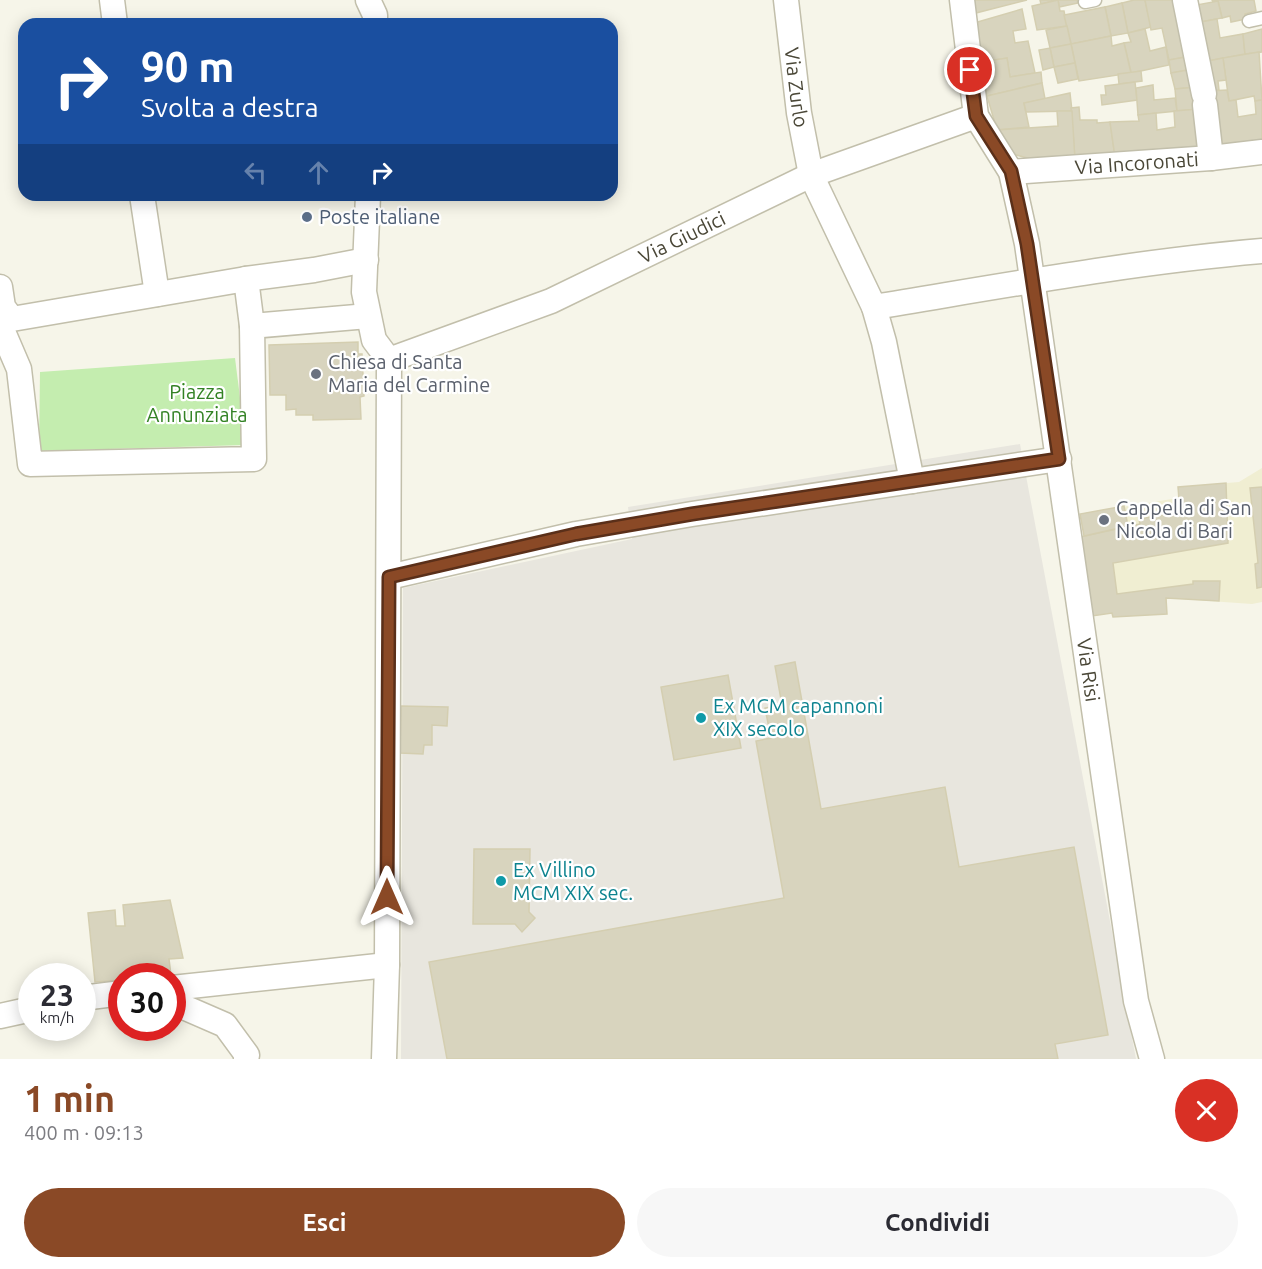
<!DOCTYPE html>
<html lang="it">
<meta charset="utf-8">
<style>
:root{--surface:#fff;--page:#f7f7f7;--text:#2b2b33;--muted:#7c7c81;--accent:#8a4926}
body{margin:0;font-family:Ubuntu,sans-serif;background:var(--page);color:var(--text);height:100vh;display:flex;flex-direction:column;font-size:22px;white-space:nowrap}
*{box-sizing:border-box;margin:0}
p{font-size:20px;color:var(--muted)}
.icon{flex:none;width:33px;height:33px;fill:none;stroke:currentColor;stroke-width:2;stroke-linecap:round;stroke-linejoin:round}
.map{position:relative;height:1059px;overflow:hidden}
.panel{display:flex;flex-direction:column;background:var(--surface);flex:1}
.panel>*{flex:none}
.hud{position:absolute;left:18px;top:18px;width:600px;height:183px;border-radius:18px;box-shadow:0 3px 15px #0003;background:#1a4fa0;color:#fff;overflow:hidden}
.speed{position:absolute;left:18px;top:963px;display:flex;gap:12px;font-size:30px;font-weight:700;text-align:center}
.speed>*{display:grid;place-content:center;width:78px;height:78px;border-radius:50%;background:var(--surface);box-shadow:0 3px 15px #0003;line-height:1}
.speed small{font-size:15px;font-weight:400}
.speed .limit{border:9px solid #d22;background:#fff;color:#111}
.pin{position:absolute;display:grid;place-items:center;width:51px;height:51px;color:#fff;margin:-26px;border:3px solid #fff;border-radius:50%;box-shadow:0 2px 6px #0007}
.me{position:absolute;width:66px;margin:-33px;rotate:0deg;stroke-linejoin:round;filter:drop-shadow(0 0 4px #0008)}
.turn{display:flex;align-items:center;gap:21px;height:126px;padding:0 24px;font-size:27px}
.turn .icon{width:78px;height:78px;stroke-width:2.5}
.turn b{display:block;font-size:42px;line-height:51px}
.lanes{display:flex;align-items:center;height:57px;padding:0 24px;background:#0003;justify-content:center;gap:30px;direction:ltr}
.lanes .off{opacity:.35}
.round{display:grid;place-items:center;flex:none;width:63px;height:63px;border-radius:32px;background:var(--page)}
.head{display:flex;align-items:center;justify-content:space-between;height:102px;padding:0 24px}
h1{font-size:36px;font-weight:600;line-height:45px;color:var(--accent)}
.primary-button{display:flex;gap:12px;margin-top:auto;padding:12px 24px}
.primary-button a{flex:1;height:69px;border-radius:36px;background:var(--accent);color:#fff;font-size:24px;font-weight:600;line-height:69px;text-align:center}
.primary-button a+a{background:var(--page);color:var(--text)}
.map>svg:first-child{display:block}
</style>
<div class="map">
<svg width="1262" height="1059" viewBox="0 0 1262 1059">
<rect width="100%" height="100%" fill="#f6f5e9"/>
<polygon fill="#e8e6de" points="1020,444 1136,1059 401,1059 403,588 632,539 628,507"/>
<polygon fill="#f0eed2" points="1262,468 1262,602 1252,604 1167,598 1167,614 1113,617 1112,613 1092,616 1080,537 1084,536 1080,514 1178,498 1178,487 1239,482"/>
<polygon fill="#c4edaf" points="235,358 246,445 39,451 40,372"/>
<g fill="#d8d4be" stroke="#d4ceb0" stroke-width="1.5">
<polygon points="970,0 1027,0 972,14"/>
<polygon points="1040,0 1077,0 1078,3 1059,7 1058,0 1041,4"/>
<polygon points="1058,0 1060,11 1064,11 1067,26 1037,30 1032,6"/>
<polygon points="1134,0 1145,0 1151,27 1128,33 1122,3"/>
<polygon points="1145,0 1179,0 1191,56 1169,60 1162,28 1151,30"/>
<polygon points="1212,0 1254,0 1256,11 1245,14 1246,19 1231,22 1230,16 1222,18 1218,1 1213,2"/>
<polygon points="1218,1 1222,18 1195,23 1191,6"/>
<polygon points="1122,3 1128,33 1111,36 1105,7"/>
<polygon points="1105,7 1111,36 1071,44 1064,15"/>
<polygon points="1022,9 1026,29 1013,31 1015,43 1028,41 1035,73 1010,77 1007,58 981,62 974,23"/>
<polygon points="1217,19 1220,38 1243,34 1245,54 1203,62 1195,23"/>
<polygon points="1067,26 1071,44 1050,48 1046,30"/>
<polygon points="1145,29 1150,51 1166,47 1169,65 1131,73 1124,43 1131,42 1128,33"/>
<polygon points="1262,29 1262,52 1245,54 1243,34"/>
<polygon points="1111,36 1112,46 1124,43 1131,73 1079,81 1071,44"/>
<polygon points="1071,44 1075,63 1054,67 1050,48"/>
<polygon points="1050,48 1054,67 1043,70 1039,50"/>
<polygon points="1259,52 1262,100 1255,101 1254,96 1229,101 1223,58"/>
<polygon points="1191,56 1193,69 1171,73 1169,60"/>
<polygon points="1007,58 1010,77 1041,72 1042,83 987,96 981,62"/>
<polygon points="1223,58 1226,80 1218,81 1219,90 1212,91 1203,62"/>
<polygon points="1075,63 1078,79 1058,83 1054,67"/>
<polygon points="1193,69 1197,87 1175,89 1171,73"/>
<polygon points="1141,71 1142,81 1119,84 1118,74"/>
<polygon points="1135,82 1137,100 1102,105 1101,95 1106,95 1105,86"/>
<polygon points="1042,83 1045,99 1024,103 1029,127 997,130 987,96"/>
<polygon points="1153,85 1154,100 1175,98 1177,111 1138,115 1136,88"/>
<polygon points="1197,87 1199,109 1177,111 1175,89"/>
<polygon points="1227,90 1229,101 1236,100 1238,117 1256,114 1255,101 1262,100 1262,144 1215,148 1209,91"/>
<polygon points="1070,93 1072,111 1026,112 1024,103"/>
<polygon points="1079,107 1080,120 1097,120 1097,123 1110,122 1115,157 1075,160 1071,108"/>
<polygon points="1199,109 1202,148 1115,157 1110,122 1139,121 1138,115 1156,113 1157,130 1175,127 1174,111"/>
<polygon points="1057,111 1072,111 1075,160 1041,162 1006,152 997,130 1058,126"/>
<polygon points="358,342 358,354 362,354 364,396 360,397 361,419 313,420 313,415 296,415 296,409 286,410 286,395 270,395 269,345"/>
<polygon points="1226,483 1228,543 1113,563 1117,594 1193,584 1193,581 1220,581 1219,601 1166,598 1167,614 1113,617 1112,613 1092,616 1080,537 1140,524 1139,519 1180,512 1178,487"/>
<polygon points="1262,487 1262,587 1257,588 1255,564 1258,563 1250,488"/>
<polygon points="1124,506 1128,526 1084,536 1080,514"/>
<polygon points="795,662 821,809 945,787 959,867 1074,847 1108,1035 1055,1044 1058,1059 447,1059 429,962 784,898 756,741 771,738 765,708 782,705 775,666"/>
<polygon points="728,675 741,748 674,760 661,687"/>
<polygon points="401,706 448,707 447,726 432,725 432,745 424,745 423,754 400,753"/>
<polygon points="474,849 530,849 529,912 535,918 522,932 515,924 473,924"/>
<polygon points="170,900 183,958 169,959 171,975 122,976 122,980 95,982 88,913 115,910 116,926 125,926 123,905"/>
</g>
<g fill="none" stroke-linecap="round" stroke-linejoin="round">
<defs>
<g id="lane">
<polyline points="1085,2 1095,0"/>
<polyline points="1249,21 1262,18"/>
</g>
<g id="street">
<polyline points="112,0 115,24"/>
<polyline points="368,0 375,15 375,24"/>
<path id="s1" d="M786 0 799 113 811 175 874 307C1003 286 1132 262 1262 251"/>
<path id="s2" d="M962 0 976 116 1011 172 1027 244 1136 1001 1152 1059"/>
<polyline points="1185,0 1204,94"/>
<polyline points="1205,105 1211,158"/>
<path id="s3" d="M1011 172 1211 158 1262 152"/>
<polyline points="142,195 157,294"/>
<polyline points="368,195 364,292 374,340 389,360"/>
<polyline points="246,279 252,326"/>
<polyline points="0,287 3,307 12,319 246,279 314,270 366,260"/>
<polyline points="874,307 884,342 912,481"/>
<polyline points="0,334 4,334 19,369 30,464 254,459 252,326 368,316"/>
<path id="s4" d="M389 360 551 301 811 175 976 116"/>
<polyline points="389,577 576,534 692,514 1059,459"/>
<polyline points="172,988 387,965"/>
<polyline points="82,998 122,993"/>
<polyline points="172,1002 225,1025 247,1055 246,1059"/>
<polyline points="0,1016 32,1009"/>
<polyline points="384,1059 387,965 389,360"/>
</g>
</defs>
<use href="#lane" stroke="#c2bfab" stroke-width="15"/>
<use href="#street" stroke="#c2bfab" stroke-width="27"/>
<use href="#lane" stroke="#fff" stroke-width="12"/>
<use href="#street" stroke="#fff" stroke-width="24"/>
</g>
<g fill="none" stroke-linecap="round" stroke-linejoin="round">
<defs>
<polyline id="route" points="387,897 389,577 576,534 692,514 1059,459 1027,244 1011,171 976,116 970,70"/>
</defs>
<use href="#route" stroke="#5a2f19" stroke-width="15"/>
<use href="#route" stroke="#8a4926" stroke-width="10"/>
</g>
<circle fill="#5c6f8a" stroke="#fff" stroke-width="2" cx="307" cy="217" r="6"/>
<g fill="#6b7280" stroke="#fff" stroke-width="2">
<circle cx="316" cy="374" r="6"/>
<circle cx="1104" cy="520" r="6"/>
</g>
<g fill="#0f9aa8" stroke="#fff" stroke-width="2">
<circle cx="701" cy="718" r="6"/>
<circle cx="501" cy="881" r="6"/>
</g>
<g text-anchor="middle" stroke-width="4.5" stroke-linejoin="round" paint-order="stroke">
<g font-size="20" fill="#4a4737" stroke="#fff">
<text dy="7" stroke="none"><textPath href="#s1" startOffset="88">Via Zurlo</textPath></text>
<text dy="7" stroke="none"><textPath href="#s3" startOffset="126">Via Incoronati</textPath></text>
<text dy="7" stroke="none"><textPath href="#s4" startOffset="318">Via Giudici</textPath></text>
<text dy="7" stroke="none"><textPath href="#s2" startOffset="687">Via Risi</textPath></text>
</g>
<g font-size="20" fill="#4e5e75" stroke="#fff" text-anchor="start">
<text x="319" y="224">Poste italiane</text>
</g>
<g font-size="20" fill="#5b616d" stroke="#fff" text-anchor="start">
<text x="328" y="369">Chiesa di Santa<tspan x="328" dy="23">Maria del Carmine</tspan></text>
<text x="1116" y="515">Cappella di San<tspan x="1116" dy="23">Nicola di Bari</tspan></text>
</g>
<g font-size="20" fill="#338224" stroke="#fff">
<text x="197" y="399">Piazza<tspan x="197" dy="23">Annunziata</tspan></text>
</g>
<g font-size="20" fill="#0d838f" stroke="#fff" text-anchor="start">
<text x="713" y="713">Ex MCM capannoni<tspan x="713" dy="23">XIX secolo</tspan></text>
<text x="513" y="877">Ex Villino<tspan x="513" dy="23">MCM XIX sec.</tspan></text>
</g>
</g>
</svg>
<div class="speed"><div>23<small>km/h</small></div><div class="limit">30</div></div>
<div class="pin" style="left:970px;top:70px;background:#d93025"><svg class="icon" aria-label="arrive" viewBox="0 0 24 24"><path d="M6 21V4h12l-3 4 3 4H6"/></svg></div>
<svg class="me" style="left:387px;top:897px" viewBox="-20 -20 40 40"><path d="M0-17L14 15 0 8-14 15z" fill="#8a4926" stroke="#fff" stroke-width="4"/></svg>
<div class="hud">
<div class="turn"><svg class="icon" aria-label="right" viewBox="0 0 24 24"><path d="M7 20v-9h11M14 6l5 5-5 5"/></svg><div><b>90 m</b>Svolta a destra</div></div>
<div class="lanes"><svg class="icon off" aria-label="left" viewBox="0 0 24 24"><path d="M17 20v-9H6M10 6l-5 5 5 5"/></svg><svg class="icon off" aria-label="ahead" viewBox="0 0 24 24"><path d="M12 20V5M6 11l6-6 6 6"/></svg><svg class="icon" aria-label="right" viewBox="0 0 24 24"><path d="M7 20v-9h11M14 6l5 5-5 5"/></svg></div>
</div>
</div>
<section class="panel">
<div class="head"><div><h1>1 min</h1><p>400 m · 09:13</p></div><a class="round" style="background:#d93025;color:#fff"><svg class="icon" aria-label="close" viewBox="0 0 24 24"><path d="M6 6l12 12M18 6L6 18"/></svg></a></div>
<div class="primary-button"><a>Esci</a><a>Condividi</a></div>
</section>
